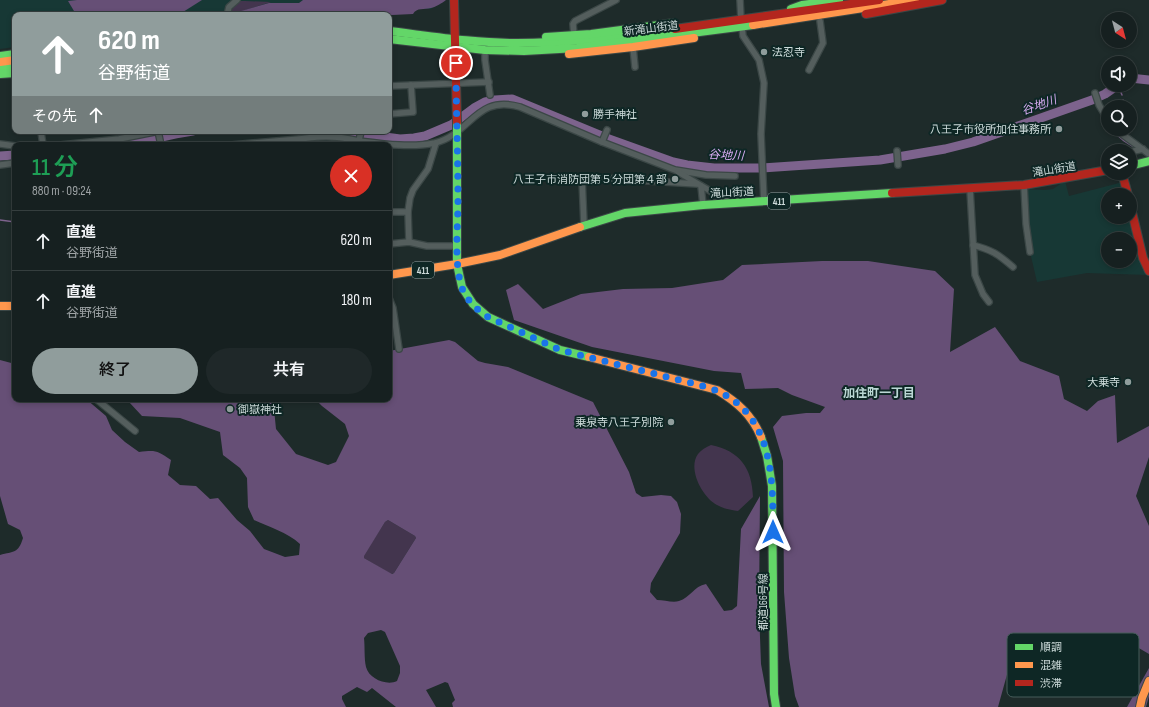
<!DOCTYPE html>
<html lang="ja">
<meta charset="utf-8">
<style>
:root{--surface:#162020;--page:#1f2829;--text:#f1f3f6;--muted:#9ea3a5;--line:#353e3e;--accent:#909d9c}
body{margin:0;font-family:"Sofia Sans Condensed","Noto Sans JP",sans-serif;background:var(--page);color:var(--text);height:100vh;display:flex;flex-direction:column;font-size:15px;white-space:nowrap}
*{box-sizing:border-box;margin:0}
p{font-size:13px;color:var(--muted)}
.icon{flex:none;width:22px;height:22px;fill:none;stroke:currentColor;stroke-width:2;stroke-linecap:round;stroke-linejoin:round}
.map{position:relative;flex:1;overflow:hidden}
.panel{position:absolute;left:12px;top:142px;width:380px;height:260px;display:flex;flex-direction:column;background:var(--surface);border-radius:8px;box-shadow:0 2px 6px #0003,0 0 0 1px var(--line)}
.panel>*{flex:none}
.guide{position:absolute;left:12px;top:12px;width:380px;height:122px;border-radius:8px;box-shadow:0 2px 6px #0003,0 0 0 1px var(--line);background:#909d9c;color:#fff;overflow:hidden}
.needle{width:26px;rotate:144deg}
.controls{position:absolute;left:1101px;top:12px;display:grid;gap:8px}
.controls a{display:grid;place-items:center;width:36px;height:36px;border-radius:50%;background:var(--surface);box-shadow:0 2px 6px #0003,0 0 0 1px var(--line);font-size:20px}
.pin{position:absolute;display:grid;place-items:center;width:34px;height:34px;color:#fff;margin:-17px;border:2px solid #fff;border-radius:50%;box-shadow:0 1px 4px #0007}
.me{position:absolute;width:44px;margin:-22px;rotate:0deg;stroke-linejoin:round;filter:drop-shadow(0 0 3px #0008)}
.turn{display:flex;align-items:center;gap:14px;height:84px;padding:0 20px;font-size:18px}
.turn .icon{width:52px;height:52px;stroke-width:2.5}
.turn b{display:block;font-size:28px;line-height:34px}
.then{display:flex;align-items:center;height:38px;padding:0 20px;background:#0003;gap:8px;font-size:15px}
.round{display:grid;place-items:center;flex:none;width:42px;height:42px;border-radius:21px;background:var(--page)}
.head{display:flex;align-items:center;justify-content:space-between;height:68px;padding:0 20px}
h1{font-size:24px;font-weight:600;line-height:30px;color:#1e9e55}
.button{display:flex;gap:8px;margin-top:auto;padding:8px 20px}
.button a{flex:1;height:46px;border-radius:24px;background:var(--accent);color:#111;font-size:16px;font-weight:600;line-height:46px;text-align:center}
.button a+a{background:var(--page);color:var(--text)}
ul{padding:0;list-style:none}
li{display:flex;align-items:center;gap:12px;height:60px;padding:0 20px;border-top:1px solid var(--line)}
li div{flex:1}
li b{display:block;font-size:15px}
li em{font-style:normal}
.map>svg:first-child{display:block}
</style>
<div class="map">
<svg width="1149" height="707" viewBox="0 0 1149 707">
<rect width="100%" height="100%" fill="#1e2b2a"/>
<g fill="#173835" fill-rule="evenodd">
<polygon points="0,0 445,0 442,1 431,9 355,9 352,15 250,14 239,15 15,15 15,47 0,49"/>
<path d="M1065 181 1069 196 1123 182 1126 195H1108V217H1130L1141 258 1148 275 1087 273 1037 282 1030 252 1024 189 1045 190 1053 189ZM1108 239H1130V261H1108Z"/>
</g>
<g fill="#43354e">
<polygon points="241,1 245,1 271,2 229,15 234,6"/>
<path d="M711 445C740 451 752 468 753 497L738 511C731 510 724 509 717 505 703 498 687 469 698 454 701 450 706 447 711 445Z"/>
<polygon points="388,520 415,536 416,538 394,573 391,574 364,558 363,556 385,522"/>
</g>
<g fill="#664f76" fill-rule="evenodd">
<polygon points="77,0 202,0 183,12 167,15 85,15 74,11 68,1"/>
<path d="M303 0H446C442 3 436 7 431 8 424 10 417 7 413 14L392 15 360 13 359 15 289 12 248 13 232 15 234 13 269 3H299Z"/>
<polygon points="822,261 868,261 935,271 954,289 950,352 995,327 1020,361 1059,376 1064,399 1087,411 1098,401 1115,395 1117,443 1149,426 1149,457 1136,496 1149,526 1149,654 1113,633 1103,641 1078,636 1057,640 1049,666 1016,664 1008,671 998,707 799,707 795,696 789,658 784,592 783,461 773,427 782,416 806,413 820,413 825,407 792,395 778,388 745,389 741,373 714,371 592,347 514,320 506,290 518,284 543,309 581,294 623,289 672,288 723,280 742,265"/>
<path d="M449 340 455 342 478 361 485 363 508 367 593 402 629 472 636 493 642 497 661 495 671 496 677 502 681 514 680 533 651 583 650 592 657 600C664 600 673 603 679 601 690 598 694 586 706 584L724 611 732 610 737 606 741 529 760 496 759 610 761 664 769 707H453L452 703 455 700 448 683 445 682 426 690 436 707H396L372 688 367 692 357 687 342 696V699L346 707H0V555C14 551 18 554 23 538L20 530 8 524 0 496V360L15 364V399H86L106 416 112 430 125 442 139 452C155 450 157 450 171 460L168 475 180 485 196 486 210 499 218 498 237 520 250 531 264 549 285 557 299 555 300 544C287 532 269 527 254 520L248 507 247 478 240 468 223 455 220 432 180 418 142 416 129 402 125 399H273L276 429 296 454 328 465 336 462 349 436 345 424 322 406 315 399H389V351ZM388 520 415 536 416 538 394 573 392 574 364 558V556L385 522ZM381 630 385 632 400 666V673L397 681C387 686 369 679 366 667 364 658 365 647 364 638L368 633Z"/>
<polygon points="1149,668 1149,696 1146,707 1127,707"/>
</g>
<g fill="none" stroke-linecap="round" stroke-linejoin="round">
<g stroke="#7d638d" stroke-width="1.5">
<polyline points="1116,87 1120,90 1122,95"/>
<polyline points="1123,100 1125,107"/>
<polyline points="1116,134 1123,140 1134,147"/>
<polyline points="0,220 15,222"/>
</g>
<g stroke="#7d638d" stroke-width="9">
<polyline points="1130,78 1149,80"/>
<polyline points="341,131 400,139 414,138 425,136 451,125 474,108 485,102 495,100 512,99 609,139 673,162 687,165 714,168 762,168 880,160 945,149 973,142 1092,100 1105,94 1118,85"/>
<path d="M126 145C148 141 170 134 193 131"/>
<polyline points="0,156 15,155"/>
</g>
<defs>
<g id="street">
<polyline points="740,0 741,19 743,36 759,60 764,83 761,134 764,202"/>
<polyline points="227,15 229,7 237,0"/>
<polyline points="574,35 573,24 575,21 616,0"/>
<polyline points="633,47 635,67"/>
<polyline points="485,50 485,60 490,95"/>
<polyline points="809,70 823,43 820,21"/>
<polyline points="389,86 489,82"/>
<polyline points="1095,93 1099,105 1108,120"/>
<polyline points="389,114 413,112 411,85"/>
<polyline points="1115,129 1149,154"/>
<polyline points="39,131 41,132 43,145"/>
<polyline points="158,131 161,145"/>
<polyline points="359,141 361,131"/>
<polyline points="602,142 607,130"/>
<polyline points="0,144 15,146"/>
<polyline points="61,145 119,139 159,131"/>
<path d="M232 145C254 143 276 141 299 139 309 138 321 136 332 137 341 137 350 139 359 141 383 144 411 148 435 143 471 134 476 94 520 107L602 142 675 170 706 175 735 176"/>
<polyline points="897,151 898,165"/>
<polyline points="1130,152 1143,149"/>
<polyline points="0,165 15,163"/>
<polyline points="678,172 729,202"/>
<polyline points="1024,185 1026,224 1030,252"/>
<polyline points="701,186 703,205"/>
<polyline points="970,189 975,275 983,294 989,302"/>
<polyline points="389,212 408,212"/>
<polyline points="584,225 582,178 586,177 697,184"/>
<polyline points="409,242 408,212 410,198 413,190 428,169 436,143"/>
<polyline points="389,244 409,242 427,246 458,246"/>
<path d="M973 245C992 250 998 254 1013 267"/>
<polyline points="389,298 393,308 399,349"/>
<polyline points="96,399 135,431"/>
</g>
<g id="fast">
<polyline points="791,9 802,5 839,0"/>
<path d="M389 31C431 36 474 43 517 43 569 43 622 37 675 29"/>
<polyline points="546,37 591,34 674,23"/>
<polyline points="389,39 485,50 524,51 577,48 753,25"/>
<polyline points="0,56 15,54"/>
<polyline points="0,68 15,67"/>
<polyline points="0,74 15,73"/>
<polyline points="457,122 457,264 462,287 473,304 488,317 560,350 589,357"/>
<polyline points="1130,166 1149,161"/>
<polyline points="580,227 625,213 703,205 892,193"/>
<polyline points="761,437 767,456 772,486 774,694 776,707"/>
</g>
<g id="slow">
<polyline points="753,25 915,0"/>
<polyline points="569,54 633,47 694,38"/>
<polyline points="0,62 15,60"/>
<polyline points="389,275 457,264 500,255 580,227"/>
<polyline points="0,306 15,306"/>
<path d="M589 357 717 390C737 402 752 415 761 437"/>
<polyline points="1140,707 1142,698 1149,681"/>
</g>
<g id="jam">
<polyline points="454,0 457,122"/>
<polyline points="866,14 942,0"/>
<polyline points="675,29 879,0"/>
<polyline points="1122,173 1128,195"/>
<polyline points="892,193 1024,185 1108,170"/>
<polyline points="1130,204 1143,258 1149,271"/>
</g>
</defs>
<use href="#street" stroke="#3b4746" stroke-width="8"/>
<use href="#fast" stroke="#3b4746" stroke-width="10"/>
<use href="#slow" stroke="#3b4746" stroke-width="10"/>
<use href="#jam" stroke="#3b4746" stroke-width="10"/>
<use href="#street" stroke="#545e5d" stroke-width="5.5"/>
<use href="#fast" stroke="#63d668" stroke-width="8"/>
<use href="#slow" stroke="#ff974d" stroke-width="8"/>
<use href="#jam" stroke="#b3261e" stroke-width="8"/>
</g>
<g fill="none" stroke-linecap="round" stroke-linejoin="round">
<path stroke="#1a73e8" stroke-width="7" stroke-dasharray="0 12.6" d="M456 63C456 109 458 154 458 200 458 228 454 259 461 285 465 299 477 310 488 317L560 350 707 387C773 409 773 474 773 532"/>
</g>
<g fill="#909d9c" stroke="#0e2725" stroke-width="1.5">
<circle cx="764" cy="52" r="4"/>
<circle cx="585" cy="114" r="4"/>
<circle cx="1059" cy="129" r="4"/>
<circle cx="675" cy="179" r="4"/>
<circle cx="1128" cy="382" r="4"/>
<circle cx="230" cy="409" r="4"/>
<circle cx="671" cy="422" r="4"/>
</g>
<g text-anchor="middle" stroke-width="4" stroke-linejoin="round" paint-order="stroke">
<g fill="#0e2725" stroke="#94a5a4" stroke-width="1">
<rect x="768" y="193" width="22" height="16" rx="3"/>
<rect x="412" y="262" width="22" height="16" rx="3"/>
</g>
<g font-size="10" font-weight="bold" fill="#cddbda">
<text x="779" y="205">411</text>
<text x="423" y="274">411</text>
</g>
<g font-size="11" fill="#cddbda" stroke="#0e2725">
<text transform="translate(651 28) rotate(-7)" y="4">新滝山街道</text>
<text transform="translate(1054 169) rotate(-9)" y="4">滝山街道</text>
<text transform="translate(732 192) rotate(-3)" y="4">滝山街道</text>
<text transform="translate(763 602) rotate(-90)" y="4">都道166号線</text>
</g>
<g font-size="11" fill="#cddbda" stroke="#0e2725" text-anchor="end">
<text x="772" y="56" text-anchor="start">法忍寺</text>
<text x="593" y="118" text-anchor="start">勝手神社</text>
<text x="1051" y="133">八王子市役所加住事務所</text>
<text x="667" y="183">八王子市消防団第５分団第４部</text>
<text x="1120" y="386">大乗寺</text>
<text x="238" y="413" text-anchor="start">御嶽神社</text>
<text x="663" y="426">乗泉寺八王子別院</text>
</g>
<g font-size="12" font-style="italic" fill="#d7abf1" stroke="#0e2725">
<text transform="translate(1039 105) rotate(-19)" y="4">谷地川</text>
<text transform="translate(726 155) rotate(3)" y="4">谷地川</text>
</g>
<g font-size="12" font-weight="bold" fill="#bad7d4" stroke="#0e2725">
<text x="879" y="397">加住町一丁目</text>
</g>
</g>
<rect x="1007" y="633" width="132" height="64" rx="6" fill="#0e2725" stroke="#475d5b" stroke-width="1"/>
<rect x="1015" y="644" width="18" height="6" fill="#63d668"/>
<rect x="1015" y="662" width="18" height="6" fill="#ff974d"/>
<rect x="1015" y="680" width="18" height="6" fill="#b3261e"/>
<g font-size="11" fill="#cddbda">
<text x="1040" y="651">順調</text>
<text x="1040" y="669">混雑</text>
<text x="1040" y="687">渋滞</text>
</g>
</svg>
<div class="controls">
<a><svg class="needle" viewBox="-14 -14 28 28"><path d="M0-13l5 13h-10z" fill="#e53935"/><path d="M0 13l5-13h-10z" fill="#9ea3a5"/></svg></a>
<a><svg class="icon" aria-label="sound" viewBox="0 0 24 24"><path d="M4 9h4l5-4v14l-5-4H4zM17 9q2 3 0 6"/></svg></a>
<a><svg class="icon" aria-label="search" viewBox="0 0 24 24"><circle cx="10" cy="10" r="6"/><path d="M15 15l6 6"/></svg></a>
<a><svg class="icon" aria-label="layers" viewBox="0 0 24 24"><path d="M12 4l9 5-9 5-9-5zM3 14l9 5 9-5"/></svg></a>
<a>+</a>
<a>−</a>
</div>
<div class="pin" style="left:456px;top:63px;background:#d93025"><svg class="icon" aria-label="arrive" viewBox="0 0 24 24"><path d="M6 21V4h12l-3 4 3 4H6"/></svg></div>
<svg class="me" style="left:773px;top:532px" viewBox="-20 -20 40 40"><path d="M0-17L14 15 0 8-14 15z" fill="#1a73e8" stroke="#fff" stroke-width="4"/></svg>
<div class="guide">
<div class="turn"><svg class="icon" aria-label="ahead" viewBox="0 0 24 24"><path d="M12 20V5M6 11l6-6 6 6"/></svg><div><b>620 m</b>谷野街道</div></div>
<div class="then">その先<svg class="icon" aria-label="ahead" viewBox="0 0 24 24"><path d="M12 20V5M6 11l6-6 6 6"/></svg></div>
</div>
<section class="panel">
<div class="head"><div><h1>11 分</h1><p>880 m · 09:24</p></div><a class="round" style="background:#d93025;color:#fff"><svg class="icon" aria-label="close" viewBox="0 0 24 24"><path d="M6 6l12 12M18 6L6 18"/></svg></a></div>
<ul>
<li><svg class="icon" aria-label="ahead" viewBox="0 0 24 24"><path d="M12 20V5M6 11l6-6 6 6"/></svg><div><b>直進</b><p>谷野街道</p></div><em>620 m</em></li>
<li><svg class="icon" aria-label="ahead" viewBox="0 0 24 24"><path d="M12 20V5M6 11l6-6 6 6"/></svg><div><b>直進</b><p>谷野街道</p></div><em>180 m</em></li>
</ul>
<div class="button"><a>終了</a><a>共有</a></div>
</section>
</div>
